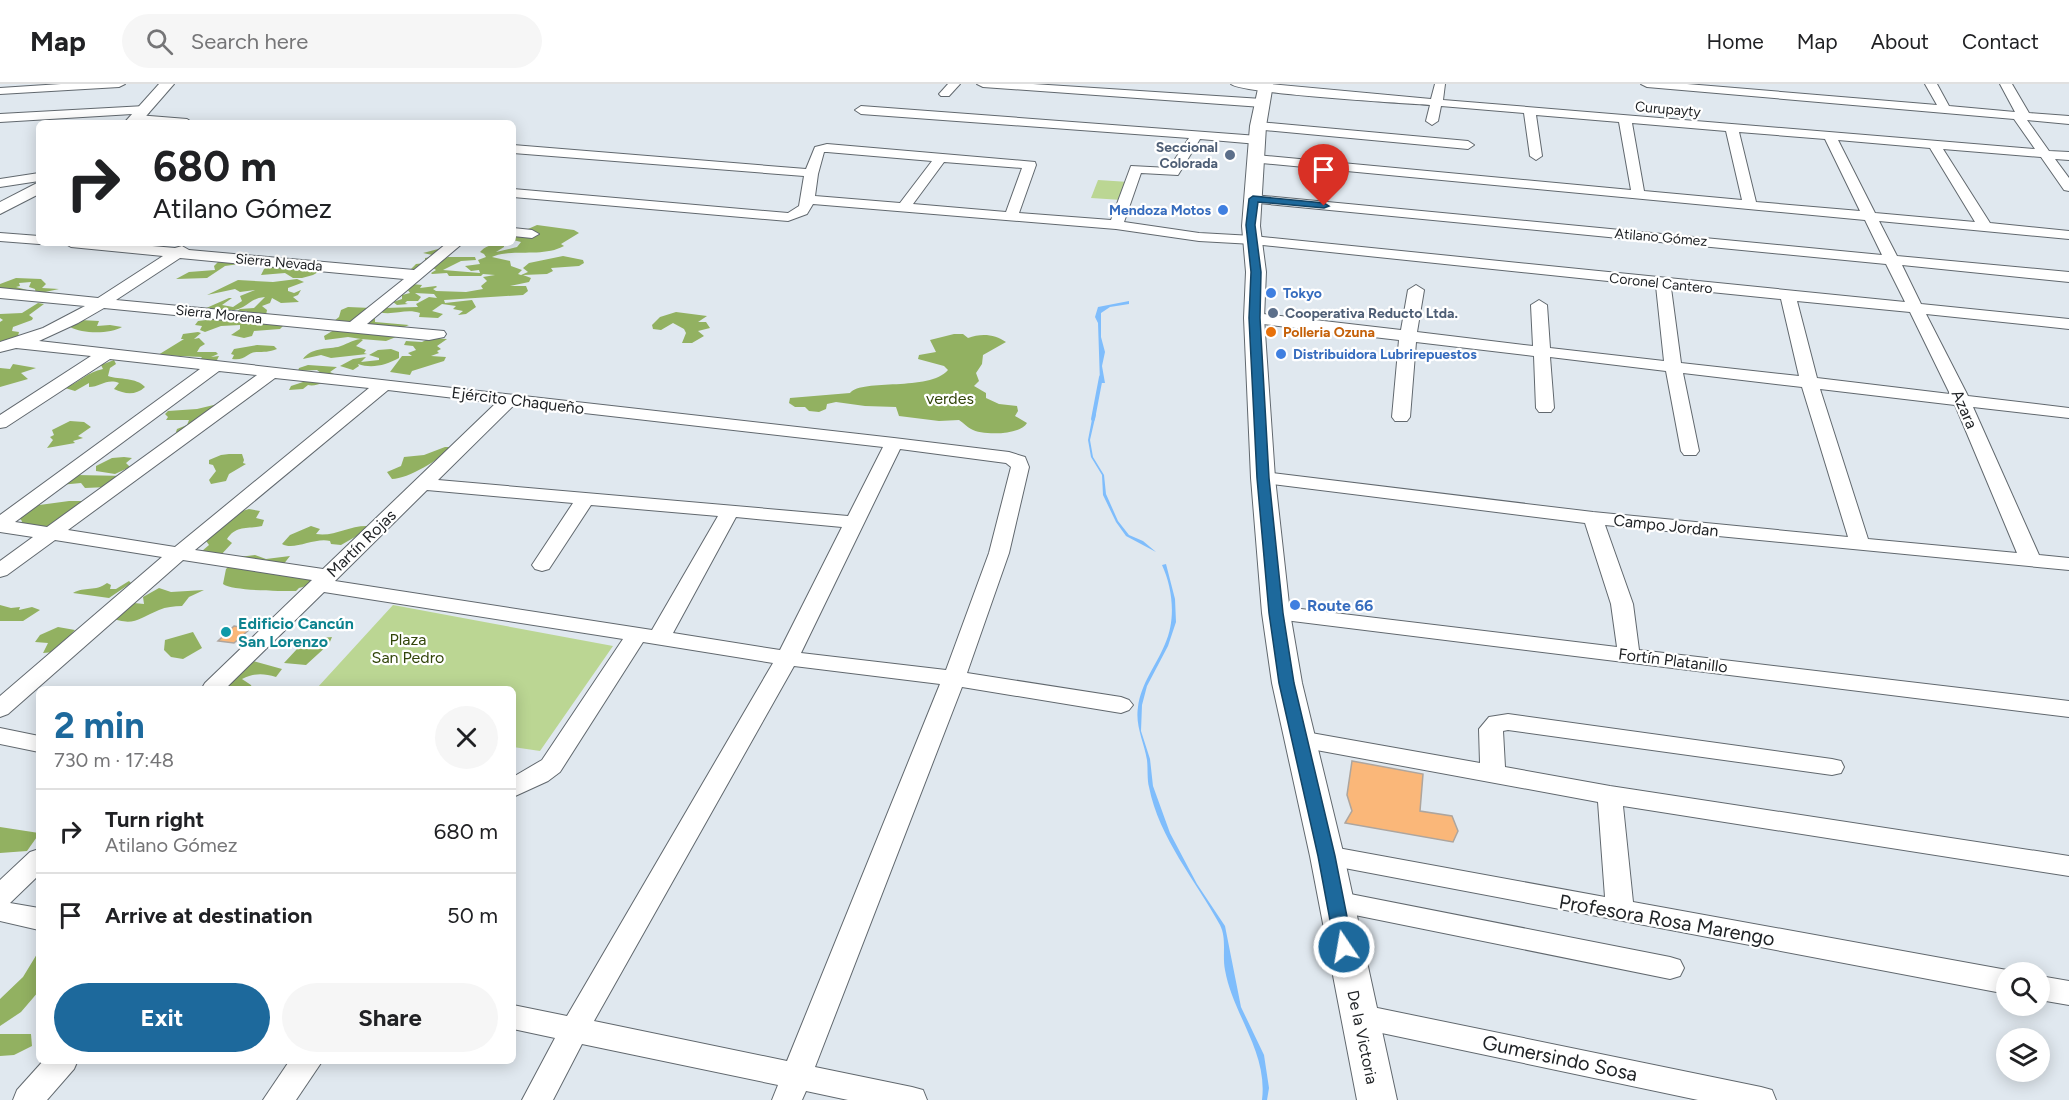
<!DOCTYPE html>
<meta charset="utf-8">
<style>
:root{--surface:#fff;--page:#f6f6f6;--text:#202124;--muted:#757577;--line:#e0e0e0;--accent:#1d699c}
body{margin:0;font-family:Figtree,sans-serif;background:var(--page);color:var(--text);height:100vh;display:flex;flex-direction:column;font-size:22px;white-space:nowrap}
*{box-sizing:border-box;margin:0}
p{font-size:20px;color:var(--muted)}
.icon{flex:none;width:33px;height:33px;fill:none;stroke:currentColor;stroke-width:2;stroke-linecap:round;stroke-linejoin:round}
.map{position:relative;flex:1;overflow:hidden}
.drawer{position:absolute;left:36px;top:602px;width:480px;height:378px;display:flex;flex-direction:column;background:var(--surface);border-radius:9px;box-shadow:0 3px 15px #0003}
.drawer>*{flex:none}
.guide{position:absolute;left:36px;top:36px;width:480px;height:126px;border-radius:9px;box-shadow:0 3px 15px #0003;background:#fff;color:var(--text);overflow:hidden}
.fabs{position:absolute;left:1996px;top:878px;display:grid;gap:12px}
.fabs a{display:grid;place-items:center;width:54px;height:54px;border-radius:50%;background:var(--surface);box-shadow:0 3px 15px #0003;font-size:30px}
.pin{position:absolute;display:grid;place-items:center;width:51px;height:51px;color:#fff;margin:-62px -26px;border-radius:50% 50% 50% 0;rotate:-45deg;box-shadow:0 0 6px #0007}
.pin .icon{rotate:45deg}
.me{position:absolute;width:66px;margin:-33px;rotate:348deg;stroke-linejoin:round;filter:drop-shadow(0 0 4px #0008)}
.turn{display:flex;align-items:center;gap:21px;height:126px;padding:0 18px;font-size:27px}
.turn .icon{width:78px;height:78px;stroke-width:2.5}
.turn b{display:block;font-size:42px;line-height:51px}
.round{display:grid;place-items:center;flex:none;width:63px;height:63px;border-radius:32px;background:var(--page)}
.headline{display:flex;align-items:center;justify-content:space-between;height:102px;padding:0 18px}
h1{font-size:36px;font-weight:700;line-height:45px;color:var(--accent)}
.primary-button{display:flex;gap:12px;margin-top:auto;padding:12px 18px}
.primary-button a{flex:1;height:69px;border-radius:36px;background:var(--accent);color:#fff;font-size:24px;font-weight:700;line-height:69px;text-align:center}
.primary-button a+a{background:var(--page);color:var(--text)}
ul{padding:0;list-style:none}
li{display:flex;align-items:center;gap:18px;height:84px;padding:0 18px;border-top:2px solid var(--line)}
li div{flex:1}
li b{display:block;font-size:22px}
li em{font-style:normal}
header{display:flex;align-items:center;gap:36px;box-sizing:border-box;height:84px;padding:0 30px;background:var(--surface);border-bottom:2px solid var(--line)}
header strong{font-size:28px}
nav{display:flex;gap:33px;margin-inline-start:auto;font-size:21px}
.search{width:420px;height:54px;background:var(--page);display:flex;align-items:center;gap:15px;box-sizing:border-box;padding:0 21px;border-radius:33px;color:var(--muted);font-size:22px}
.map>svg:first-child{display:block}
</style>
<header>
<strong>Map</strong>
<div class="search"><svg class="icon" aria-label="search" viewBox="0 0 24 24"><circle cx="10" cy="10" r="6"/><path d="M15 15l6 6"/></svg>Search here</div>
<nav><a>Home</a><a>Map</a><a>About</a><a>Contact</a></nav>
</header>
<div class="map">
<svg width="2069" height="1016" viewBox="0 0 2069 1016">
<rect width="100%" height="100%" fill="#e0e8ef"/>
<g fill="#bbd693">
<polygon points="1098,96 1129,98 1122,116 1091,114"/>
<polygon points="393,521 613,562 540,667 513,663 513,604 317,604"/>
</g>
<g fill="#92b161">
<path d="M537 141 574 146 579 149 561 160 564 162C542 174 511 164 492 173L510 177 511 182 522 186 518 190 521 191 528 188 523 184 529 179 563 172 583 176 584 179 579 182 551 184 553 187 547 190 523 191 531 194 529 198 510 202H526L528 207 523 211 444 216 445 219 472 216 476 223 466 230 458 231 463 227 453 225 456 222 442 220 432 227 443 230 438 234 419 233 420 229C406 224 393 232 379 228L384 224 418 223 416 220 429 213 437 214 434 210 415 209 421 213 418 217H407L405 219 408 220 397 221 393 218 402 215V211L410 209 407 205 412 200 422 201 420 204 436 202 437 203 433 205 436 207 466 208 483 205 481 202 487 197 483 193 495 191 483 190 481 192H449L447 189 432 190 431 189 436 186 433 184 422 187 410 186 416 180 425 179V174L437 172 423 169 442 164 436 178 448 173H475L476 176 461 177 443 186 480 189 479 186 471 187 465 182 480 180 478 176 486 173 484 170 480 168C486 161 494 160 504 161V163L496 168 517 163 521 158 513 156V150H536L528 145Z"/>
<polygon points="218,178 246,179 225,182 207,194 176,195 189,188 215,186 214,182"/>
<polygon points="271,182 320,187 313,191 302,194 293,194 285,189 261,191 264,185"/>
<polygon points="16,194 41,195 46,200 42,204 59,205 36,210 35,205 29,203 31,198 19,199 20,202 16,203 27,206 24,208 0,206 0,200"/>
<path d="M297 195 304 198 288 204V207L294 209 301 206 298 211 293 213 299 218 281 219 272 214 270 219 262 222 267 226 266 231 246 230 247 227 234 229 240 225 254 224 265 213C254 214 251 218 243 223 231 229 216 227 204 225L229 214H232L222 221 233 223 242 217 240 212 255 206 240 208 235 205 207 211 238 196 273 198Z"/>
<polygon points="38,219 44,220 29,231 33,234 32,236 13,243 12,247 19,248 18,252 21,253 0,262 0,238 3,236 0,234 0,230 22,229"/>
<path d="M348 223 371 224 375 232V238L409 241C396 249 352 238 334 237L339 233 341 226Z"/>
<polygon points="676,228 707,232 698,238 706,238 710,244 698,247 704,252 692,259 682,259 686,249 684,245 673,239 661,246 653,245 652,241 660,233"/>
<polygon points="223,234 284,241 280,245 254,247 252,252 244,254 231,251 240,245 240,241 221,242 205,248 200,246 202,242 195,241 198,237"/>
<path d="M80 236 99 237 97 242 110 241 122 243C110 250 83 250 70 243Z"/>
<path d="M334 246 393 251 396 253 386 257 361 255 363 256 356 262 366 266 364 269 367 270 331 274 321 271 303 275C311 264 325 265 338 263 346 261 351 256 361 255L348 253 325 256 324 252Z"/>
<polygon points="198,248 201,249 194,255 199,254 205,260 200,263 197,268 216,268 218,270 211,273 219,272 217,276 198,278 202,273 158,271 184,255 181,255 183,250"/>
<path d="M954 250H963L968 254C981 249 995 250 1006 258L983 271 982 280 976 289 979 297 974 302 986 309V314L999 320 1017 322 1018 327 1015 332 1027 339C1021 351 983 352 971 345 967 343 964 339 959 336L939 337 899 332 896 323 865 322 836 318 827 320 826 325 819 328 809 327 805 323H795L789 319 790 314 850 309C863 294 929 308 948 286L944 282 918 275 919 271 936 268 930 256Z"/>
<polygon points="430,254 447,255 437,262 441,265 437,267 439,269 431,272 446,273 444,277 412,287 410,291 390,288 402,272 412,272 408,269 416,266 413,262 404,261 406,257 422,258"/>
<path d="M257 261 274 262 277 265C269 268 264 268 256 268 246 269 246 277 232 275L234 271 231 270 234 265Z"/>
<path d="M391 265 399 268V274C386 281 372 285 358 280L359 282 353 286 340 282 353 275 366 273 361 278 379 276V274L369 271 378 266Z"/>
<path d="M114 276 116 280 110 284 108 292C120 296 136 293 145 303 135 312 125 310 114 305L119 299C107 294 100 303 89 303V299L75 307 65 304C80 298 87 288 103 285L101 281Z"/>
<polygon points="13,280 36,284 21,289 28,295 0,303 0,284 10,285"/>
<path d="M308 281 337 283 330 288 334 290C329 297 316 303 308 301L303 305 289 306 291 302 303 298V295L321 289 317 286 298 287 299 284Z"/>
<polygon points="218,320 180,349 176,348 177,345 187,341 189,336 166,336 168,333 165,330 168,327 197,325"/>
<polygon points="70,337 84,338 91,343 78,352 83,354 73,357 75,359 47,364 53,356 50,353 54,351 52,346"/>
<path d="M445 363H451C441 375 408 395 392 395L387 388 401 382 404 373 424 371Z"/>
<polygon points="229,370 242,370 244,376 243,379 246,380 229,390 226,397 211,400 209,396 216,387 213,381 209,380 209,376 221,371"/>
<polygon points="124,373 132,374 126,379 130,383 115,390 96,387 96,382 112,374"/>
<polygon points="76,391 126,392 108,403 85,404 81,399 49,402"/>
<path d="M69 417H91L89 427 91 429C76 445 43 443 19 444L22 437 20 435 32 422Z"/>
<path d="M249 425 260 427 256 434 264 436 262 442C248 445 236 441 227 455L232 459 220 472 202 467 209 461 204 454 239 428Z"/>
<path d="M311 442 320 445 316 450C335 453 349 441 369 442V445L341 461 331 460 330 457C315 453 294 467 282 460L290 451Z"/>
<path d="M255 471 266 475 290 472 279 486 316 492 313 500 299 504 296 507C282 507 232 507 223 500L226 485 239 473Z"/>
<path d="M129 497 131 499 109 514 73 509C85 502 95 508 107 499L111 501 110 505H116Z"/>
<path d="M159 504 171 508 204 506 189 513 182 522C174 522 166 523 159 526 138 535 133 543 109 533L134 519 144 520 143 513Z"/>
<polygon points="0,521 11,524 20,523 19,526 32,523 40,526 23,537 0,537"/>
<polygon points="58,543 75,546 55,568 43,569 48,559 35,558 40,551"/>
<polygon points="193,548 202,564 183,575 171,573 164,566 165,556"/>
<polygon points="332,553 329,560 306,581 284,579 297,565 299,558 314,562 322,554"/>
<path d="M253 577 282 585 276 593C263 589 254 589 242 595L251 601 252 604H220Z"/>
<polygon points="0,743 39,749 39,750 27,767 0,769"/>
<polygon points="37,870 39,871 39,907 21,928 0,942 0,915 23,893"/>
<polygon points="0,950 31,950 32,962 14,971 0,972"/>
</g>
<g fill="#7fbdfc">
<polygon points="1129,217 1129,220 1110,223 1101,229 1101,253 1105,268 1102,282 1105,299 1100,299 1098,239 1095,233 1098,223"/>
<polygon points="1093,330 1096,330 1090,356 1093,373 1104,391 1106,410 1118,437 1129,451 1143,457 1156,468 1126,452 1116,438 1103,411 1102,391 1091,373 1088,356"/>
<path d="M1166 480 1175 515 1176 538 1168 562 1147 602 1142 621 1141 647 1150 675 1153 702 1170 749 1197 800 1225 842 1241 923 1264 971 1269 1004 1267 1016H1262C1268 968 1233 931 1225 886 1222 871 1227 855 1220 841 1196 797 1159 754 1149 703 1147 695 1148 685 1147 676 1144 658 1135 642 1138 623 1141 599 1156 582 1165 560 1176 536 1173 505 1162 481Z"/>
</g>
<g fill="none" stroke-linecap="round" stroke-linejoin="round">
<polyline stroke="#7fbdfc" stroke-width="4" points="1093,335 1101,293"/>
</g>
<g fill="#fab779" stroke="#ada59e" stroke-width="1.5">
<polygon points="234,542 250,545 234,559 218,557"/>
<polygon points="1352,677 1423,690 1420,727 1452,732 1458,747 1453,758 1345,739 1352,727 1347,711"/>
</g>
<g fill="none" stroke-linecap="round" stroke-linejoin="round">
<defs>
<g id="minor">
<polygon points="61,0 125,0 119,3 0,10 0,4"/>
<polygon points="948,0 960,0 949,12 941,12 939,10"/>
<polygon points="977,0 1033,0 1262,15 1268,19 1262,23 983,3"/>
<path d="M1231 0H1269L1431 15 1435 0H1445L1443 16 2035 65 2014 35 1647 3 1641 0H1687L1937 21 1925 0H1937L1949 22 2015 28 2000 0H2012L2029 29 2069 32V40L2027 36 2049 67 2069 68V76L2055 75 2069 94V107L2064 106 2041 73 1943 65 1990 139 2069 147V155L1879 137 1897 172 2069 188V198L1902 181 1921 220 2069 235V245L1926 230 1968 312 2069 324V334L1973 323 2039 471 2069 474V486L1605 441 1633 520 1639 566 2069 617V633L1268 534 1265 529 1268 524 1276 522 1617 563 1611 520 1585 439 1256 398 1254 394 1256 390 1263 388 1593 428 1848 453 1802 303 1683 289 1699 367 1696 371H1684L1681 367 1666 287 1550 273 1554 324 1551 328H1539L1536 324 1534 272 1416 258 1410 333 1407 337H1395L1392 333 1399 256 1254 239 1246 234 1254 229 1401 246 1408 206 1416 201 1424 206 1417 248 1533 262 1531 221 1539 216 1547 221 1550 264 1664 277 1656 202 1253 160 1199 157 1116 145 813 120 807 130 788 137 513 113V105L788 129 799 122 804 92 513 69V61L806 85 815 63 827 60 1035 78 1036 81 1019 129 1111 136 1131 82 1169 84 1189 54 861 30 855 26 861 22 1258 52 1264 56 1258 60 1200 55 1178 91 1141 89 1124 138 1199 149 1253 152 1905 218 1886 180 1248 118 1246 115 1248 112 1253 111 1882 171 1865 136 1251 78 1250 75 1251 72 1256 71 1631 106 1619 38 1536 31 1542 72 1536 76 1530 72 1524 29 1441 22 1438 37 1432 41 1426 37 1430 21C1402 19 1243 10 1231 0ZM1632 39 1726 47 1742 116 1644 107ZM1739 48 1825 55 1860 127 1756 118ZM1838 56 1930 64 1975 138 1875 129ZM824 68H827L932 77 900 119 815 112 818 90ZM944 78 1022 84 1006 128 913 120ZM1671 204 1781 215 1799 292 1681 279ZM1797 217 1910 228 1950 310 1817 294ZM1820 305 1955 321 2017 469 1868 455Z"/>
<polygon points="145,22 149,23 149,29 0,38 0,30"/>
<polygon points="137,31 187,35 193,39 133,38 131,35"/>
<polygon points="1258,38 1468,57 1474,61 1468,65 1254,45 1252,42"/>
<polygon points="39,89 39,97 0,103 0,95"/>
<polygon points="513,144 532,146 539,150 532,154 513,152"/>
<polygon points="0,149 39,152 39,159 44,159 39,160 0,157"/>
<path d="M64 159H118L175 164 182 162 189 166 414 186 447 159H463L367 240 444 247 446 250 444 253 429 256 104 224 78 239 39 257 894 354 1009 368 1025 373 1029 383 1009 469 967 589 1121 613 1129 616 1133 621 1129 626 1121 629 962 603 815 983 912 1003 923 1006 927 1016H848L806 1007 802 1016H772L778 1001 582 960 553 1016H522L555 954 513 945V921L567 932 773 579 643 558 560 688 548 697 513 713V693L542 676 623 555 324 508 226 604H202L205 599 312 496 183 476 8 630 0 633V612L162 473 55 456 7 491 0 493V477L33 453 0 448V431L200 285 110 275 6 343 0 344V331L91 272 16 264 0 268V258L43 244 85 222 0 214V204L98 214 163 172 71 163ZM180 174 404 195 350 238 116 216ZM219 287 257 291 47 443 15 438ZM275 294 369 304 175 463 68 446ZM388 306 496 319 323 485 195 466ZM514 321 883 363 848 432 438 396ZM900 365 1006 379 1011 383 989 469 946 586 801 569ZM427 406 573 419 532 481 535 485 542 487 549 485 591 421 718 432 652 546 335 497ZM736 433 842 443 780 566 673 549ZM794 582 940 600 787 977 594 937Z"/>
<polygon points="1508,630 1832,675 1841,677 1844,683 1841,689 1832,691 1508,646 1503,647 1505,683 1610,702 2069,772 2069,792 1623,722 1633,818 2007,886 2012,888 2007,888 2007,910 1318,779 1314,772 1318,765 1327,762 1605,813 1598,718 1300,663 1292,661 1288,655 1292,649 1300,647 1480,679 1479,645 1489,633"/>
<polygon points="0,644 39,652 39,668 0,660"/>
<polygon points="39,765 39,791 10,819 39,824 39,846 0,837 0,796 30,768"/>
<polygon points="1335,807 1670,873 1680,876 1684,884 1680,892 1670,895 1335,827 1326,824 1322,817 1326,810"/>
<polygon points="2040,892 2069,897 2069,921 2040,916"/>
<polygon points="1358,920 1761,1003 1772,1006 1776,1016 1698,1016 1358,944 1348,941 1343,932 1348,923"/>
<polygon points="44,976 78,976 74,985 47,1016 13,1016 17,1006"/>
<polygon points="290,976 323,976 296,1016 263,1016"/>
</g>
<g id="major">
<polygon points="159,0 174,0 140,39 124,39"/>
<polygon points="1259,0 1273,0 1266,42 1260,142 1266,188 1264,234 1275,394 1290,529 1302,599 1344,772 1397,1016 1357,1016 1310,772 1272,599 1262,529 1251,394 1244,234 1246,188 1242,142 1250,42"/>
<polygon points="39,98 39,110 0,130 0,118"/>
</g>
</defs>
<use href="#minor" stroke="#61686e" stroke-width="2"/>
<use href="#major" stroke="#61686e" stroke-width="2"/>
<use href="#minor" fill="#fff" fill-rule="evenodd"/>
<use href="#major" fill="#fff" fill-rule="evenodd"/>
</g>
<polygon fill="#1d699c" stroke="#134465" stroke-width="1.5" points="1253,112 1324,119 1329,122 1324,124 1258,118 1255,141 1261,188 1260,234 1269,394 1283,529 1294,599 1335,772 1353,863 1351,868 1344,870 1338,868 1335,863 1318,772 1279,599 1269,529 1257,394 1249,234 1251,188 1246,141 1249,115"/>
<g fill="#5c6f8a" stroke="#fff" stroke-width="2">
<circle cx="1230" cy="71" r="6"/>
<circle cx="1273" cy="229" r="6"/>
</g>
<g fill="#3f7fe0" stroke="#fff" stroke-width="2">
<circle cx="1223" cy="126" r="6"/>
<circle cx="1271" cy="209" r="6"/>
<circle cx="1281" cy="270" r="6"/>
<circle cx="1295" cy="521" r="6"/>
</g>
<circle fill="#e8710a" stroke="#fff" stroke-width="2" cx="1271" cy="248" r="6"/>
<circle fill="#0f9aa8" stroke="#fff" stroke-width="2" cx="226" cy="548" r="6"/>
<g text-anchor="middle" stroke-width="4.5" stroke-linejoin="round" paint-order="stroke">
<g font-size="14" fill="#202326" stroke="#fff">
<text transform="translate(1668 25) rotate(5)" y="5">Curupayty</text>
<text transform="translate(1661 153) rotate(5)" y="5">Atilano Gómez</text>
<text transform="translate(279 178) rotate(5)" y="5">Sierra Nevada</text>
<text transform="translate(1661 199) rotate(6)" y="5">Coronel Cantero</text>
<text transform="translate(219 230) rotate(6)" y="5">Sierra Morena</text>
</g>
<g font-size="14" font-weight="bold" fill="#4e5e75" stroke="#fff" text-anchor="end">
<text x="1218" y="68">Seccional<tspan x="1218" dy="16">Colorada</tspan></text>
<text x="1285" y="234" text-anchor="start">Cooperativa Reducto Ltda.</text>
</g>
<g font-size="14" font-weight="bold" fill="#366cbe" stroke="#fff" text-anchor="start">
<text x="1211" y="131" text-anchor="end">Mendoza Motos</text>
<text x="1283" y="214">Tokyo</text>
<text x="1293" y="275">Distribuidora Lubrirepuestos</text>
</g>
<g font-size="14" font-weight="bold" fill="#c56008" stroke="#fff" text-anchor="start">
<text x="1283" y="253">Polleria Ozuna</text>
</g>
<g font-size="16" fill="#324509" stroke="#fff">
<text x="950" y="320">verdes</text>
<text x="408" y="561">Plaza<tspan x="408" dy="18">San Pedro</tspan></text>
</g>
<g font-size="16" fill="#202326" stroke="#fff">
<text transform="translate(518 316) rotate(7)" y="6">Ejército Chaqueño</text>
<text transform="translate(1965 325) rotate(66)" y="6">Azara</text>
<text transform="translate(1666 441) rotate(6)" y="6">Campo Jordan</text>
<text transform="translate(361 459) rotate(-44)" y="6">Martín Rojas</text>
<text transform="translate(1673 576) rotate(7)" y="6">Fortín Platanillo</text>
<text transform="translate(1363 953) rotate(78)" y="6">De la Victoria</text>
</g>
<g font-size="16" font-weight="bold" fill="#366cbe" stroke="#fff" text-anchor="start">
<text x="1307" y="527">Route 66</text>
</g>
<g font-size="16" font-weight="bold" fill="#0d838f" stroke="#fff" text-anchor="start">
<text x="238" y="545">Edificio Cancún<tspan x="238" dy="18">San Lorenzo</tspan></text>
</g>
<g font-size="20" fill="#202326" stroke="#fff">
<text transform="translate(1667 836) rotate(10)" y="7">Profesora Rosa Marengo</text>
<text transform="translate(1560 974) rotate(12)" y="7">Gumersindo Sosa</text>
</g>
</g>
</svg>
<div class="fabs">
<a><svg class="icon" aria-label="search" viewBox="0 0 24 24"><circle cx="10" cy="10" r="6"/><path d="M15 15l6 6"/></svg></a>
<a><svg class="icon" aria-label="layers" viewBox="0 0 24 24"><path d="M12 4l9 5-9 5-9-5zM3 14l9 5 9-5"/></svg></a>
</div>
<div class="pin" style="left:1324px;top:122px;background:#d93025"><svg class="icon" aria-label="arrive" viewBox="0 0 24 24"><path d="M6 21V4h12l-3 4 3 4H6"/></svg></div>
<svg class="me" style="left:1344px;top:863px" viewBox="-20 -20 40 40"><circle r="17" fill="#1d699c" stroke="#fff" stroke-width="3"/><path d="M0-11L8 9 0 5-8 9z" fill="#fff"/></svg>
<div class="guide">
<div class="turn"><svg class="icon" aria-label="right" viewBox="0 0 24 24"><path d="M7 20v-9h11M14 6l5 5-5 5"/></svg><div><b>680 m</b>Atilano Gómez</div></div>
</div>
<section class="drawer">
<div class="headline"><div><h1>2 min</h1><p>730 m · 17:48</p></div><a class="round"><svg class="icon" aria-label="close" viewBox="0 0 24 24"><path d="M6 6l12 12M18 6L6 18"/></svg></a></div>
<ul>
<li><svg class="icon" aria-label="right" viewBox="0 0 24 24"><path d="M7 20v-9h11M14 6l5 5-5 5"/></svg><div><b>Turn right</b><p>Atilano Gómez</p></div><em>680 m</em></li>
<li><svg class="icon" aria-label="arrive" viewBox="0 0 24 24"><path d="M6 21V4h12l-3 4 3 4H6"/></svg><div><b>Arrive at destination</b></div><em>50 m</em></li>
</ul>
<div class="primary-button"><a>Exit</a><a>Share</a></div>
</section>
</div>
